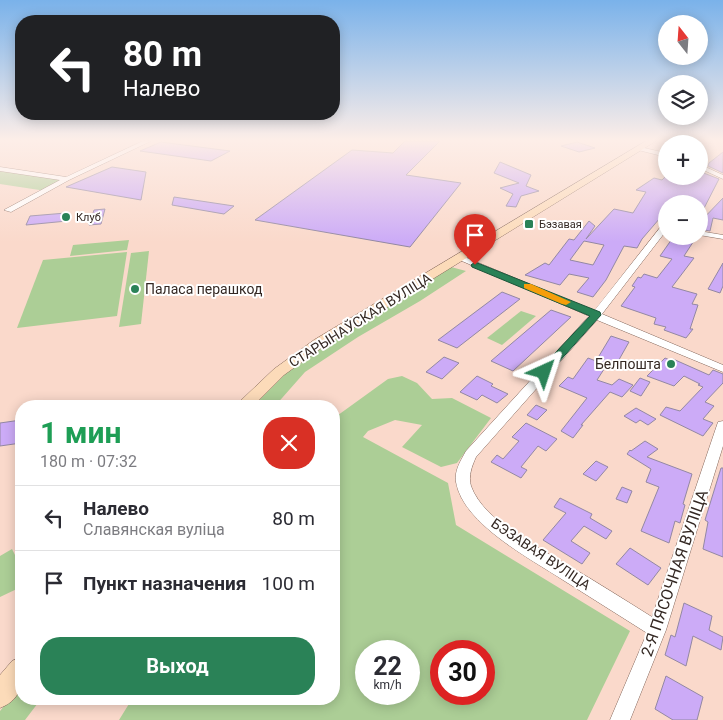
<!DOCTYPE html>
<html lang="ru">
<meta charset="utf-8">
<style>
:root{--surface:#fff;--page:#f2f2f3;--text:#2b2b33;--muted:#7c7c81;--line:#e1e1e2;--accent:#2a8257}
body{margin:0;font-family:Roboto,sans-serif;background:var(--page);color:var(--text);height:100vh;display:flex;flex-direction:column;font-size:19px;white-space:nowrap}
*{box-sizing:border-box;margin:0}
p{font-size:16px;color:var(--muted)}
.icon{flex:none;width:28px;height:28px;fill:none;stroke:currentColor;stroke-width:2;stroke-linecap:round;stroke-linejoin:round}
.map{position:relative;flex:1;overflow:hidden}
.side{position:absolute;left:15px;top:400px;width:325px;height:305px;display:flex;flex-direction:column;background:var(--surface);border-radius:20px;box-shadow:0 2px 12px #0003}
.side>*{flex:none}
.hud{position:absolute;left:15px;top:15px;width:325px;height:105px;border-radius:20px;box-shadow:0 2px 12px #0003;background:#202124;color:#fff;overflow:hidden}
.needle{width:32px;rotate:343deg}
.buttons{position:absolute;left:658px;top:15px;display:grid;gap:10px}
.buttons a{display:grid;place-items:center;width:50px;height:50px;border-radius:50%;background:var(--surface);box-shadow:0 2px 12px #0003;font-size:25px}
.speed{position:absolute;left:355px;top:640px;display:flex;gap:10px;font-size:25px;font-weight:700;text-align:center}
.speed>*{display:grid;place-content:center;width:65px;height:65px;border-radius:50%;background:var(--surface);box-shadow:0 2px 12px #0003;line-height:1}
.speed small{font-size:12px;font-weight:400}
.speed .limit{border:8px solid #d22;background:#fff;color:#111}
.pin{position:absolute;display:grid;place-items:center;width:42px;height:42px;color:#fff;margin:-51px -21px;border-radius:50% 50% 50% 0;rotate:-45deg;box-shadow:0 0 5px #0007}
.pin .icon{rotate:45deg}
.me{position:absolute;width:55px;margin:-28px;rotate:42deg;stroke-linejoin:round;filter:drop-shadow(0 0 4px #0008)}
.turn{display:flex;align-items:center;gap:18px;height:105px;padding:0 25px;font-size:22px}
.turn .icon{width:65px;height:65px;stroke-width:2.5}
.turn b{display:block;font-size:35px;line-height:42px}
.round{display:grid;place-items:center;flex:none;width:52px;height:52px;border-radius:20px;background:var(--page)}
.headline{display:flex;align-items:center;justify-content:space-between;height:85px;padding:0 25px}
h1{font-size:30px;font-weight:700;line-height:38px;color:#1e9e55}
.action{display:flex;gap:10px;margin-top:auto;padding:10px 25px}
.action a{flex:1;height:58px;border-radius:20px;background:var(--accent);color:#fff;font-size:20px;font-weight:700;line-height:58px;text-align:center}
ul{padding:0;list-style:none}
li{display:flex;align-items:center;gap:15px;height:65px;padding:0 25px;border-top:1px solid var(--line)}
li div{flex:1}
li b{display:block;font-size:19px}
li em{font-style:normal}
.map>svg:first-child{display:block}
</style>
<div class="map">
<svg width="723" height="720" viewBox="0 0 723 720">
<rect width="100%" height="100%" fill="#fad9cb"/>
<g fill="#acce96" fill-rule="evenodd">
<polygon points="0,170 67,179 46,191 0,184"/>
<polygon points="129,240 127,250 70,256 73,245"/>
<polygon points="149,251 141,324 119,327 131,253"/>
<polygon points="127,252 117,316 17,328 43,260"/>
<path d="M451 267 466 271 420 301 358 337 305 372 275 406H251C304 345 383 310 451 267Z"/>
<polygon points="521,311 536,316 502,345 487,338"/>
<path d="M402 376 417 383 432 399 452 398 491 418 457 463 441 467 402 447 422 425 395 420 368 431 363 437 448 483 456 525 630 631 587 720H119L132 699H334V418L388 379ZM366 651H409V694H366ZM441 651H484V694H441Z"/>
<polygon points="12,549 21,567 21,587 0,597 0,556"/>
<polygon points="21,685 21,699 41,699 25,720 0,720 0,711"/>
</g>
<g fill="#ccabf7" stroke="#9388a3" fill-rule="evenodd">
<polygon points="405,141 440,141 406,175 461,183 410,247 255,220 352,150 393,153"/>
<polygon points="161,142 230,151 211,161 140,151"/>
<polygon points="577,142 595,148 579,152 561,146"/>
<polygon points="723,152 723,173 708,166 709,163"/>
<polygon points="500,162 531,175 526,186 539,191 521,196 516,207 506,206 513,194 500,188 519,183 494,173"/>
<polygon points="112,167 146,172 141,200 66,187"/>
<path d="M701 172 719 179 699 218V204H666V211L642 239 637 248 624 246 606 280 593 297 577 292 589 278 569 274 560 285 525 275 545 263 549 265 569 239 574 240 589 221 595 226 586 239 614 209 633 213 646 192 636 190 654 178 662 180 666 176H699ZM584 241 604 245 593 265 570 260Z"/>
<polygon points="174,197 234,206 224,214 172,205"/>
<polygon points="723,198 723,220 713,218 710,231 699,229 699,223"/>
<polygon points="105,209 101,224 89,225 94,210"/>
<polygon points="66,213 67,221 26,225 30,216"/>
<polygon points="674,236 697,236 684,256 694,258 672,287 697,294 692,304 698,305 690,329 693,329 686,338 664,330 666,327 654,324 656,318 621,306 635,287 632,286 638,277 641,278 644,274 657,278 672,259 660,256"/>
<polygon points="723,263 723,286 720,293 708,289"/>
<polygon points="502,292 520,299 457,348 438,340"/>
<polygon points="551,310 571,317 513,371 491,361"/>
<polygon points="611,336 629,342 616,365 608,363 597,380 612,385 619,379 633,385 622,397 610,392 581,425 583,425 573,438 561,431 587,398 559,386 568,377 573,379 588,358 596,361"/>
<polygon points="444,357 459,363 442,379 426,372"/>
<polygon points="665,358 672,361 673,359 709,375 713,370 723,374 723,383 705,402 714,406 703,419 713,423 703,436 660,415 666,407 680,411 703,387 698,385 700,384 684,376 674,386 647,376"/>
<polygon points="477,376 493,384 491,386 508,394 497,403 482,395 477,400 460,392"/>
<polygon points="640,378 650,382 641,396 630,391"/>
<polygon points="536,405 547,410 537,420 527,415"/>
<polygon points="636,408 656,419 648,425 640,420 636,423 624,416"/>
<polygon points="21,420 21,443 0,446 0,423"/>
<polygon points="526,423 557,439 546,451 538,446 521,467 527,470 521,478 491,462 497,455 503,459 519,441 512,437"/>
<polygon points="645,441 658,449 647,457 692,474 683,504 685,505 680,523 675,521 669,543 641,531 659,487 646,482 651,469 627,454 630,450 631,451"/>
<polygon points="596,461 608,467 596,481 583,474"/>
<polygon points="721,468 723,468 723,557 703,549 708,522 705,520"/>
<polygon points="622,487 632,491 627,503 616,499"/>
<polygon points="560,498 592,514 590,518 612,531 606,539 584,526 571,541 590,553 582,564 543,540 566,513 554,507"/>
<polygon points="630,548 661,568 648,585 616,564"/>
<polygon points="684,603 712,616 709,630 723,637 721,650 693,636 686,666 665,655 671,635 675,637"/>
<polygon points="666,676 703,697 697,720 673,720 655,709"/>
</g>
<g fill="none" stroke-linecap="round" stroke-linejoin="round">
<defs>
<g id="street">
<polygon points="143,141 151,141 69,180 11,212 4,210 60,180 0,171 0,167 66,177"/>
<polygon points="640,147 666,153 666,157 638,150 637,149"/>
<polygon points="699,164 723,175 723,179 699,168"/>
<path d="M663 224H666V231L602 314 723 365V372L597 320 476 457C472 466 468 476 471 486 484 522 540 548 571 567 598 583 625 600 652 617L717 425 718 422 723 421V446L666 630 630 720H610L647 633C619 615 591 598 563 580 531 559 463 524 456 482 454 471 461 460 466 451L589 316 455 258 459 255 462 256 594 311Z"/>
<polygon points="699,231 723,235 723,239 699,235"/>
</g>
<g id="secondary">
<polygon points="646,141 656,141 324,346 284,375 253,406 235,406 274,369 314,340"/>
<path d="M21 657C22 680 25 698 0 708V675L12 661Z"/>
</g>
</defs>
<use href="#street" stroke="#84675b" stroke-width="1"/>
<use href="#secondary" stroke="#84675b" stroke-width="1"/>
<use href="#street" fill="#fff" fill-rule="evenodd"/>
<use href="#secondary" fill="#fcdbb9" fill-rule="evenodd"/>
</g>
<linearGradient id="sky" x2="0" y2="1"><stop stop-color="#7ab2ea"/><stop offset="0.58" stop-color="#fdeee8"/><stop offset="1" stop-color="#fdeee8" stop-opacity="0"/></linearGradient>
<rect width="723" height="242" fill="url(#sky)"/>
<polygon fill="#2a8257" stroke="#1b5439" points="475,262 600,312 601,315 548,374 540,374 538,372 540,369 590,316 472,267 471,265"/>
<polygon fill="#f59e0b" points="524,284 531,284 571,302 566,305 562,304 524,288"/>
<g fill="#2a8257" stroke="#fff" stroke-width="2">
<circle cx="66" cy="217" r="5"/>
<rect x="524" y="219" width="10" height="10" rx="2.5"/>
<circle cx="135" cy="289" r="5"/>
<circle cx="671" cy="364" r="5"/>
</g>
<g text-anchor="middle" stroke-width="4" stroke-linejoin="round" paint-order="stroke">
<g font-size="11" fill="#342823" stroke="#fff" text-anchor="start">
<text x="76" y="221">Клуб</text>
<text x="539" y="228">Бэзавая</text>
</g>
<g font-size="14" fill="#342823" stroke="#fff" text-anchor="start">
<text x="145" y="294">Паласа перашкод</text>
<text x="661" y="369" text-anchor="end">Белпошта</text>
</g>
<g font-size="14" fill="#342823" stroke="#fff">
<text transform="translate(360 320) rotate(-32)" y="5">СТАРЫНАЎСКАЯ ВУЛІЦА</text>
<text transform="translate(541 554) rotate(34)" y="5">БЭЗАВАЯ ВУЛІЦА</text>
</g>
<g font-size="16" fill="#342823" stroke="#fff">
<text transform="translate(674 573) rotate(-71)" y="6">2-Я ПЯСОЧНАЯ ВУЛІЦА</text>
</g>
</g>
</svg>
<div class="buttons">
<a><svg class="needle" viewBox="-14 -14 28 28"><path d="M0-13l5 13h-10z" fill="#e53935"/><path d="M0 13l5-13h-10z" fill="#7c7c81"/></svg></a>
<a><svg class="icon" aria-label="layers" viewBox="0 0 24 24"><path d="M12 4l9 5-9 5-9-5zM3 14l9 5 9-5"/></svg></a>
<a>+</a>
<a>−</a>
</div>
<div class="speed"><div>22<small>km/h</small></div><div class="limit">30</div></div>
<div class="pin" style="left:475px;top:265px;background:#d93025"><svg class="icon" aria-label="arrive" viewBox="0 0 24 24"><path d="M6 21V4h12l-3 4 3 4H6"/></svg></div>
<svg class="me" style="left:544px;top:372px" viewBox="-20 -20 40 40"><path d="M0-17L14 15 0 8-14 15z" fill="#2a8257" stroke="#fff" stroke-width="4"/></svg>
<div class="hud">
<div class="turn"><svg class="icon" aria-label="left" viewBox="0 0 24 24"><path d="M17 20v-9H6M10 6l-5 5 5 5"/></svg><div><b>80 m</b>Налево</div></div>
</div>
<section class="side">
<div class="headline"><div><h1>1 мин</h1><p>180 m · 07:32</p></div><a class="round" style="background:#d93025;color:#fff"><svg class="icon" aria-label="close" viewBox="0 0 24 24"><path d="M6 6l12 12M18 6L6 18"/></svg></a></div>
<ul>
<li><svg class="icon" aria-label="left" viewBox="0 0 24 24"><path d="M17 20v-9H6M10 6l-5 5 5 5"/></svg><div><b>Налево</b><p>Славянская вуліца</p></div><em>80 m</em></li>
<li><svg class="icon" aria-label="arrive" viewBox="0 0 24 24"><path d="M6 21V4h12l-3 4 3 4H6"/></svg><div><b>Пункт назначения</b></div><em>100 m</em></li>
</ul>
<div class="action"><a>Выход</a></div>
</section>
</div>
